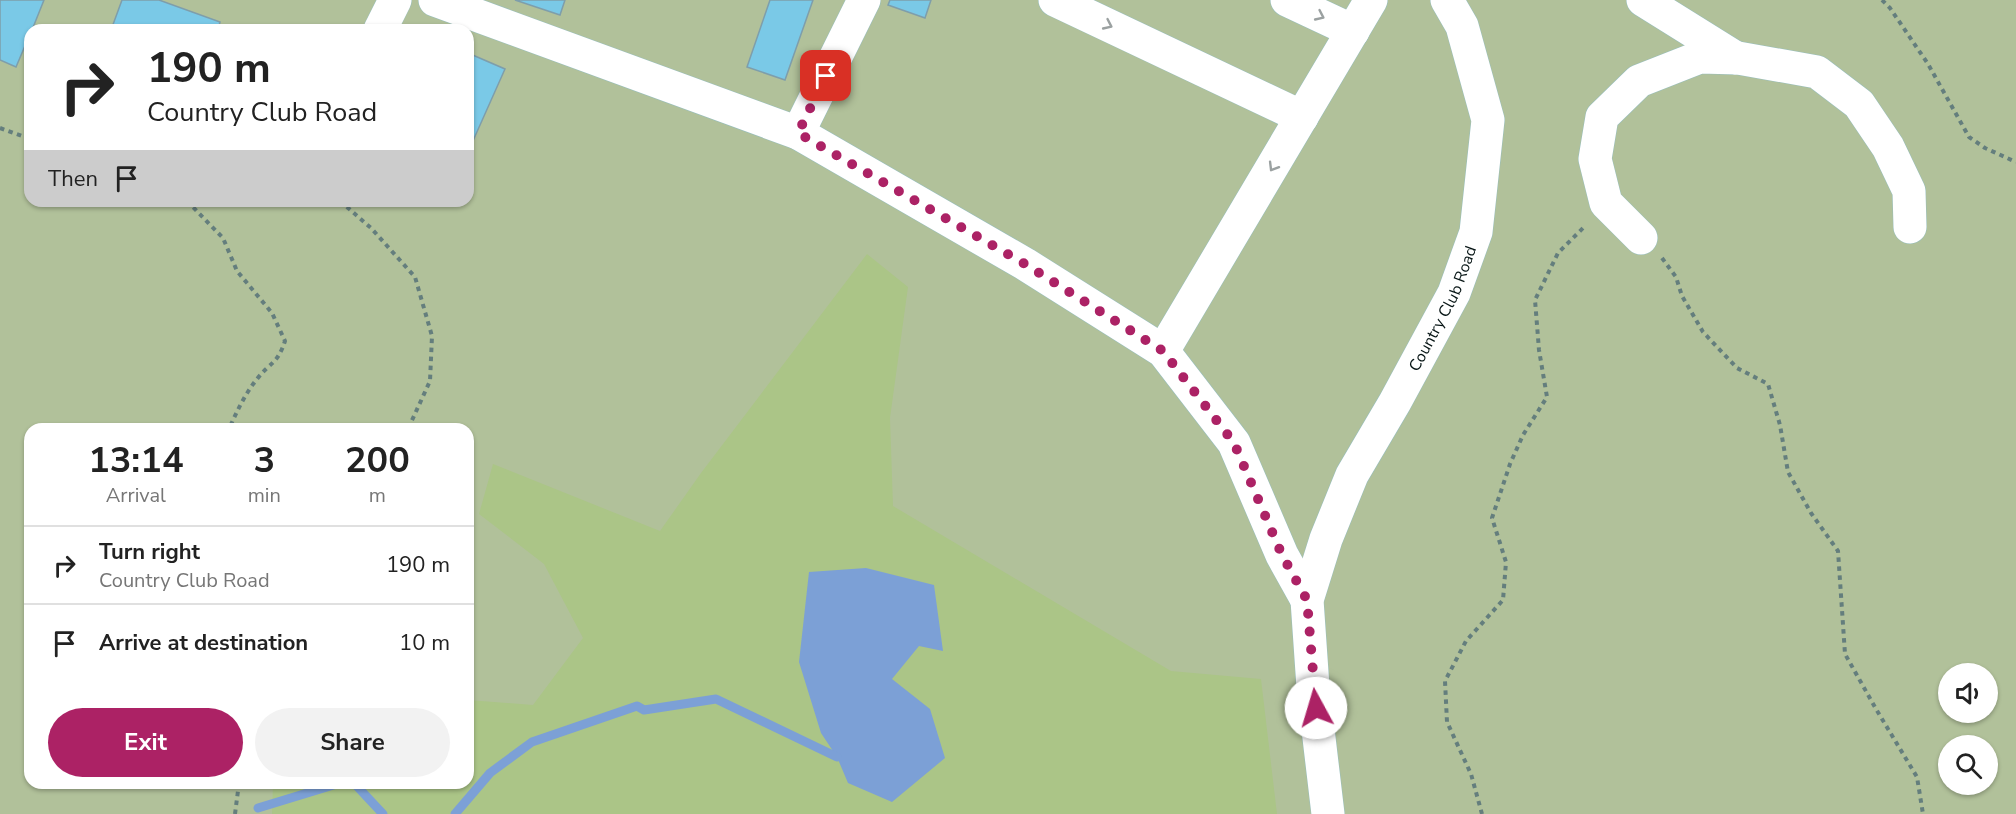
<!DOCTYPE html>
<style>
:root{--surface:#fff;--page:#f2f2f2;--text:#222;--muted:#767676;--line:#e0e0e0;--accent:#ac2265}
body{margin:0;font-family:"Nunito Sans",sans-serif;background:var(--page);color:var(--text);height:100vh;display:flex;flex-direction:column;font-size:22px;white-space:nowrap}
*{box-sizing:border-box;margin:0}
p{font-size:20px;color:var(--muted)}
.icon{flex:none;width:33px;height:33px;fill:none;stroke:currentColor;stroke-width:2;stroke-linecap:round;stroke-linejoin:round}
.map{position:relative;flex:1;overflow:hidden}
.drawer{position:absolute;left:24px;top:423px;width:450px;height:366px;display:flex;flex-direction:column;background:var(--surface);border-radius:18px;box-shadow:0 2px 4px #0004}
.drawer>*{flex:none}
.guide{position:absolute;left:24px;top:24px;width:450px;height:183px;border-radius:18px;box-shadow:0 2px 4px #0004;background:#fff;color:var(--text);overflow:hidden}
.buttons{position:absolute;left:1938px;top:663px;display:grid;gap:12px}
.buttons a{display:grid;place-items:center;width:60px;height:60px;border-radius:50%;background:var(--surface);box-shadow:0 2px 4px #0004;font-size:30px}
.pin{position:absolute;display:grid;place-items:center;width:51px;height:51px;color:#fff;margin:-26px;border-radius:12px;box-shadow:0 3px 9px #0006}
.me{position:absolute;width:66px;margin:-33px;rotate:354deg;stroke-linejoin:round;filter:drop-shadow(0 0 4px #0008)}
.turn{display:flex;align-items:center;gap:21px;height:126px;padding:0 24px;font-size:27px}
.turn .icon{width:78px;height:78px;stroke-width:2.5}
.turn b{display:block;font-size:42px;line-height:51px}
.then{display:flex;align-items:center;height:57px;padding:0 24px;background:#0003;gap:12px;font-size:22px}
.eta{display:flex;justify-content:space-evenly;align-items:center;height:102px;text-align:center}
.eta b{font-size:36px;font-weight:700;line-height:42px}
.cta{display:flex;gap:12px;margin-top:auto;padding:12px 24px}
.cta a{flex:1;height:69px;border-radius:36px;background:var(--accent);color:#fff;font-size:24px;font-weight:700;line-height:69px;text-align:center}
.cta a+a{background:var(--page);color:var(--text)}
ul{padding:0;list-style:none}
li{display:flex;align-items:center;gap:18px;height:78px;padding:0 24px;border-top:2px solid var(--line)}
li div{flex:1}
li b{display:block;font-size:22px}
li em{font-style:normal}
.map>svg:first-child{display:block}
</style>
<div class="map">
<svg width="2016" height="814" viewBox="0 0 2016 814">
<rect width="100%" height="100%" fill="#cff6f4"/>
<path fill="#b1c19a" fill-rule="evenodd" d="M0 0H2016V814H0ZM30 30H468V201H30ZM30 429H468V783H30ZM1948 674H1988V712H1948ZM1948 746H1988V784H1948Z"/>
<polygon fill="#abc587" points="867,254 908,287 890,418 893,506 1171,671 1261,679 1277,814 272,814 273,783 468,783 468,700 533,705 583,638 544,564 479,514 493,464 660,531 701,473"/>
<polygon fill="#7ca0d6" points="866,568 934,585 943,651 919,646 892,679 930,709 945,758 892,802 848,783 837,757 821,733 799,662 809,572"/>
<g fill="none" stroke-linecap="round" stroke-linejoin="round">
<g stroke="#7ca0d6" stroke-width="9">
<polyline points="354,783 383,814"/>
<polyline points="258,808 340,783"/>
<polyline points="455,814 490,773 532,742 637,706 644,710 716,699 837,757"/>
</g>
</g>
<g fill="#7ac9e7" stroke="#7e9eab" stroke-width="1.5">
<polygon points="0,0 44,0 32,30 30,30 30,34 16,67 0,60"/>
<polygon points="122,0 159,0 220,22 218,30 111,30"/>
<polygon points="515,0 565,0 560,15"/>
<polygon points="770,0 813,0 785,80 747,67"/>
<polygon points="890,0 931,0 925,18 888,5"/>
<polygon points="468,53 505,69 468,152"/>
</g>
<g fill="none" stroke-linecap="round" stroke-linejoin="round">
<defs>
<g id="minor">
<polyline points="435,0 798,133 1025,264 1163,351 1234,443 1282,555 1307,600"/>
<polyline points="1055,0 1302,117"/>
<polyline points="1287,0 1353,31"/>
<polyline points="1643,0 1736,58"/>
<polyline points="380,30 395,0"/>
<polyline points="798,133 864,0"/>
<polyline points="1641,238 1606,203 1595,159 1602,117 1639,81 1700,57 1738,58 1817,72 1859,104 1888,147 1909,191 1910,227"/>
<polyline points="1163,351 1371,0"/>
<path id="s1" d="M1328 814 1313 687 1307 600 1326 539 1352 475 1395 402 1454 293 1476 232 1488 120 1462 26 1447 0"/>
</g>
</defs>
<use href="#minor" stroke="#98bebc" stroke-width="34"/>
<g stroke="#647e7d" stroke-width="4" stroke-dasharray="4.5 4.5" stroke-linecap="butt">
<polyline points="1882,0 1890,8 1928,64 1969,137 1985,148 2016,162"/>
<polyline points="0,128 30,139"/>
<path d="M187 201 223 238 237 271 272 313 285 341C277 365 270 362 257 379 245 394 237 411 229 429"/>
<polyline points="340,201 371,228 415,277 432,336 430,381 408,429"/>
<polyline points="1662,258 1676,277 1682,296 1703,332 1737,368 1768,384 1780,425 1788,472 1811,513 1838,551 1845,654 1876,709 1917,777 1923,814"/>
<polyline points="235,814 239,783"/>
<polyline points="1482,814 1471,774 1447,722 1445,681 1466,641 1503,600 1506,562 1492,518 1510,464 1523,435 1547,397 1539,350 1535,300 1558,253 1586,225"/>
</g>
<use href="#minor" stroke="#fff" stroke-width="33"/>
</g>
<defs><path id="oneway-chevron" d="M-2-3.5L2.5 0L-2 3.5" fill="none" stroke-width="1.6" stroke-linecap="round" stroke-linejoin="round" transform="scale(1.5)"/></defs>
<g stroke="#9ba1a1">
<use href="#oneway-chevron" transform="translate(1320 16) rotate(25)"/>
<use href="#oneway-chevron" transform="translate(1108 25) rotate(25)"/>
<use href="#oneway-chevron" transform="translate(1273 167) rotate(121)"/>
</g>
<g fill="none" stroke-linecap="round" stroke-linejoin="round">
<polyline stroke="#ac2265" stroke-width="10" stroke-dasharray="0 18" points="826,76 798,133 1025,264 1163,351 1234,443 1282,555 1307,600 1316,708"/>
</g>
<g text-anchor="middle" stroke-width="6" stroke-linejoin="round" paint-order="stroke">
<g font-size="16" fill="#061414" stroke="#fff">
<text dy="6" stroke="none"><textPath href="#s1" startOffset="538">Country Club Road</textPath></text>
</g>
</g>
</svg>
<div class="buttons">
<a><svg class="icon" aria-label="sound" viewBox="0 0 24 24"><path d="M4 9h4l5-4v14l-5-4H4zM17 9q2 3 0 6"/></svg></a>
<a><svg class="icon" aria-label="search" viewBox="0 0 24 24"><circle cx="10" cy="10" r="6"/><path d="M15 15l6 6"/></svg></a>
</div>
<div class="pin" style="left:826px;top:76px;background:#d93025"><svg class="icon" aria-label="arrive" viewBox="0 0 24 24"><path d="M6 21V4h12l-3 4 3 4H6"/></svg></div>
<svg class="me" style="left:1316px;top:708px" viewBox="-20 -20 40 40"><circle r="19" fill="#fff"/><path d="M0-13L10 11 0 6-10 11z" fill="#ac2265"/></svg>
<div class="guide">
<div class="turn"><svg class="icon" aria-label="right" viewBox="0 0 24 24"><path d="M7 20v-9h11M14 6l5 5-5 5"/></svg><div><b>190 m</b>Country Club Road</div></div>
<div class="then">Then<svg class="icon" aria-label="arrive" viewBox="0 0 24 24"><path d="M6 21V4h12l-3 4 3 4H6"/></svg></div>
</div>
<section class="drawer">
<div class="eta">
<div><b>13:14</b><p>Arrival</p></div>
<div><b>3</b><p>min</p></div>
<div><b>200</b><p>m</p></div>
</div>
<ul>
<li><svg class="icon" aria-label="right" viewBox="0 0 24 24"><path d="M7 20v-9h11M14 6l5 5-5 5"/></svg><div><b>Turn right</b><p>Country Club Road</p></div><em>190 m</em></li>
<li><svg class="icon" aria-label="arrive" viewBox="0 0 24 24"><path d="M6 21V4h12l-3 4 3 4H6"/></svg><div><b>Arrive at destination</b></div><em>10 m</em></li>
</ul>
<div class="cta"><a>Exit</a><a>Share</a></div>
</section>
</div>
